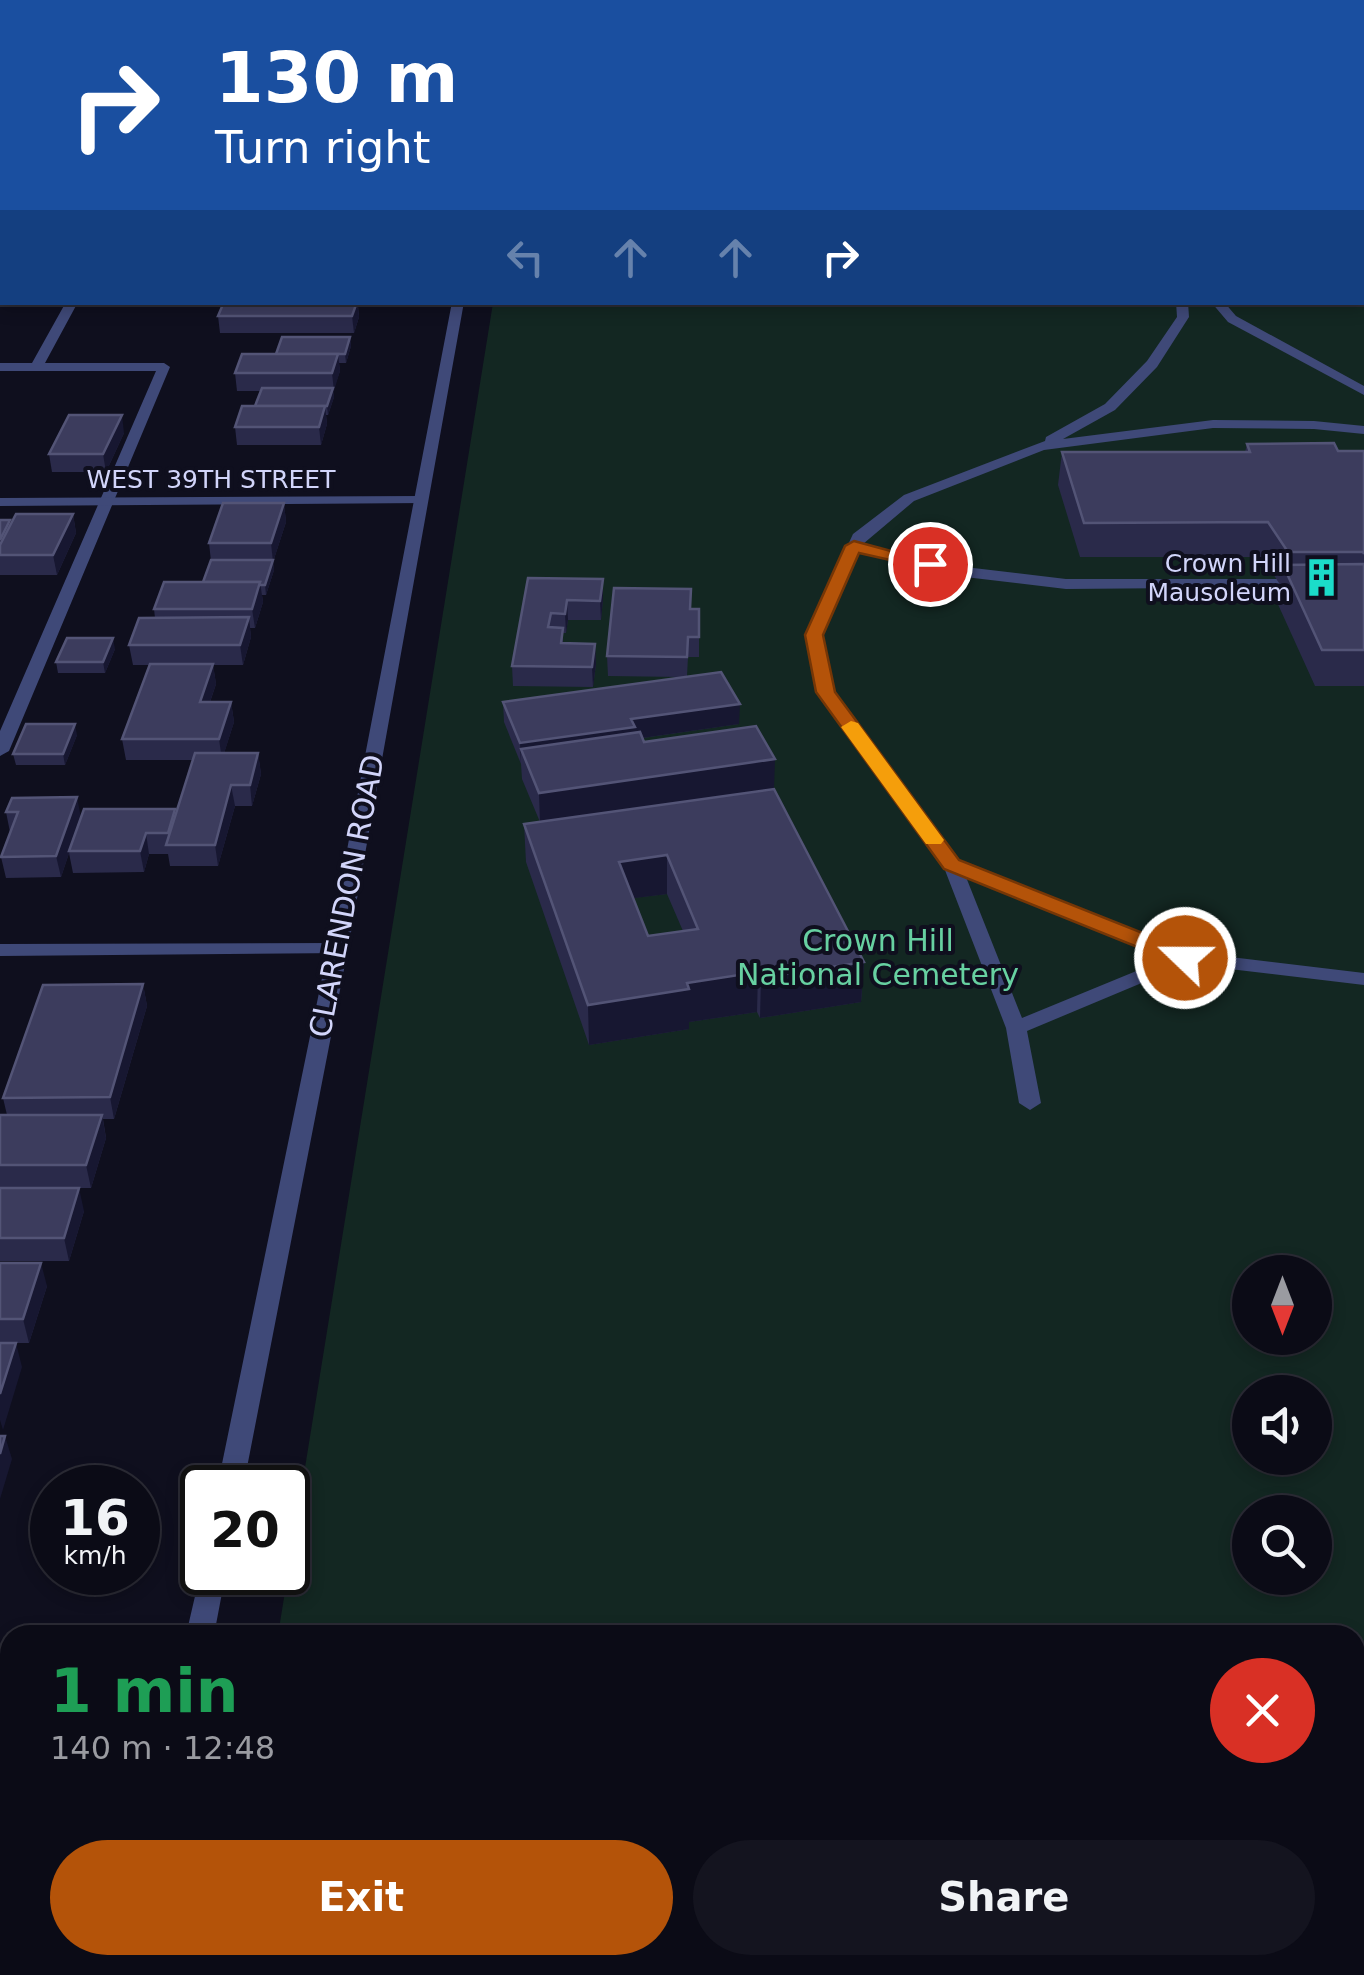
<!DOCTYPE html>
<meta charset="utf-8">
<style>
:root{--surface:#0b0b16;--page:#14141f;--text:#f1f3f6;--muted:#9a9ba1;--line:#2b2b35;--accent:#b45309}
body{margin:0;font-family:"DejaVu Sans",sans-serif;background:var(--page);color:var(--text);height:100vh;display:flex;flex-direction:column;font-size:38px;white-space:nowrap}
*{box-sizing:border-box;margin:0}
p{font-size:32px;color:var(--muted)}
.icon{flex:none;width:55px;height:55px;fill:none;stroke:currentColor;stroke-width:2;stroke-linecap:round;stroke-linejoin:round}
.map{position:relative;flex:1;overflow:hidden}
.panel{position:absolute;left:0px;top:1625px;width:1365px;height:350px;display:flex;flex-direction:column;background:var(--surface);border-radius:30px 30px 0 0;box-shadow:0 5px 15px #0003,0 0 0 2px var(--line)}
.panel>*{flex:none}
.banner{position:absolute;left:0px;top:0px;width:1365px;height:305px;box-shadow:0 5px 15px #0003,0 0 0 2px var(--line);background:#1a4fa0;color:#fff;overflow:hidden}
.needle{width:65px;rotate:180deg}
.buttons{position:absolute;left:1232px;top:1255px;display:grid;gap:20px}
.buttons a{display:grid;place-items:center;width:100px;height:100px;border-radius:50%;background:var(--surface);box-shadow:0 5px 15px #0003,0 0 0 2px var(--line);font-size:50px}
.speed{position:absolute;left:30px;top:1465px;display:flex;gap:20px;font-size:50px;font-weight:700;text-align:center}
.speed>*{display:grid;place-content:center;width:130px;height:130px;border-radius:50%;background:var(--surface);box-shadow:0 5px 15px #0003,0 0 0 2px var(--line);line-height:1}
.speed small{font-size:25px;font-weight:400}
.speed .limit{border:5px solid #111;border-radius:15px;background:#fff;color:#111}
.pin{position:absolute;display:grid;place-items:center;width:85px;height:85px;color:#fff;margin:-42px;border:5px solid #fff;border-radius:50%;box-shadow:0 2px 10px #0007}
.me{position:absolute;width:110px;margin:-55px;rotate:292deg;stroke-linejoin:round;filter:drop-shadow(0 0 8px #0008)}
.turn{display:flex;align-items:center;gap:35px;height:210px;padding:0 50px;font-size:45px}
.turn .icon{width:130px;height:130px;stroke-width:2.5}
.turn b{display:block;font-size:70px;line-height:85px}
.lanes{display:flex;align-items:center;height:95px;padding:0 50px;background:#0003;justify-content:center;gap:50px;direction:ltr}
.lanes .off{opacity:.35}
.round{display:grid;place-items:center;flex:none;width:105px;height:105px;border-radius:52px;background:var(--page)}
.overview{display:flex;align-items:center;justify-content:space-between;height:170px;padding:0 50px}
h1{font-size:60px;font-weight:600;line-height:75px;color:#1e9e55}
.button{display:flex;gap:20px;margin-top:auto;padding:20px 50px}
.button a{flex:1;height:115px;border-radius:60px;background:var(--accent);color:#fff;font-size:40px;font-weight:600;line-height:115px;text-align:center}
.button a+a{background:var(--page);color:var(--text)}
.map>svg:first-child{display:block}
</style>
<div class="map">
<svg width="1364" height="1975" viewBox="0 0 1364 1975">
<rect width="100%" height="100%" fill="#0f0f1e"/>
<g fill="#132722" fill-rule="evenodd">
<polygon points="0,0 1364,0 1364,59 1362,2 2,2 0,63"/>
<path d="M1364 96V1975H223L225 1965H1355V1635H278L493 303 1362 302ZM1250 1272H1315V1338H1250ZM1250 1392H1315V1458H1250ZM1250 1512H1315V1578H1250Z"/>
</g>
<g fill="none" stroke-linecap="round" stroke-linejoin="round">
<g fill="#3f4978" fill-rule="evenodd">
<polygon points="1043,0 1051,0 1052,2 1044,2"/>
<rect x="0" y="8" width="2" height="6"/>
<rect x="0" y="158" width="2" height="6"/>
<polygon points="66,302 78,302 45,363 164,363 170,367 9,751 0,756 0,731 156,371 0,371 0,363 32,363"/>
<path d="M1176 302H1188L1189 317 1157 367 1115 410 1063 439 1213 420 1314 421 1364 426V434L1314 429 1213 428 1044 450 914 501 863 544 965 567 1066 579H1307L1312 581V587L1066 589 965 577 859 552 822 635 833 692 959 861 1189 952 1364 973V985L1187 964 1027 1031 1041 1103 1030 1110 1019 1103 1006 1028 943 865 817 692 806 635 853 534 904 495 1045 441 1046 437 1105 404 1147 361 1177 317ZM966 877 1168 958 1022 1018Z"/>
<polygon points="1211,302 1224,302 1236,316 1364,386 1364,395 1228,322"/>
</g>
<g fill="#3f4978" fill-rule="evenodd">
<polygon points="421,496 426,497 426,503 0,506 0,498"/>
<polygon points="338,943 348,949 345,953 0,956 0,944"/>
<rect x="0" y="1805" width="10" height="26"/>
</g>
<g fill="#3f4978" fill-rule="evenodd">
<polygon points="452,302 464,302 348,949 243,1488 217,1488 328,949"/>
<polygon points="202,1566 202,1572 226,1572 214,1635 186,1635"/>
<polygon points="119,1965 151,1965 149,1975 117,1975"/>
</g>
<g fill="#9f66ec" fill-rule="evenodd">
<rect x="1362" y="83" width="2" height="8"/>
<rect x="0" y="86" width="2" height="8"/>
</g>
</g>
<g fill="#2a2a4a" fill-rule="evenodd">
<polygon points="224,302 363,302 362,305 358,305 359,317 354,333 220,333 218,316"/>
<polygon points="350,337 351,346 346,363 339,363 340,371 333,391 334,397 328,415 326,415 327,424 321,445 237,445 235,427 255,406 261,391 237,391 235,373"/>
<polygon points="124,433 106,472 52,472 49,454"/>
<polygon points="1247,444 1338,451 1364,451 1364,686 1315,686 1276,600 1279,583 1262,557 1080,557 1058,485 1062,452 1245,452"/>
<polygon points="284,503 286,522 273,562 274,570 266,595 262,595 263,602 255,628 250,628 251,637 243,665 213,665 216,684 210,702 231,702 234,722 224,753 258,753 261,774 252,806 235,806 218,866 170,866 168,854 149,854 144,872 73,873 69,853 61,877 6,878 1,857 10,832 6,812 12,798 81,817 176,814 193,760 126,760 122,739 150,665 133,665 129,645 155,618 154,609 203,582 211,561 209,543"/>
<polygon points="73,514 76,533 57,575 0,575 0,520 11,524"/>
<polygon points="528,578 603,599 601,620 568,620 566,633 563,633 563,643 595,644 596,664 593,687 513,686 512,666"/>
<path d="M691 589V609H699V657H688L687 676 739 724 643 738 644 742 774 789 864 962 861 1002 760 1018 757 1012 689 1022V1029L589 1045 526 862 524 824 540 822 522 779 521 764 504 722 503 702 681 677 608 676 607 656ZM667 894 683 931 648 936 633 898Z"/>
<polygon points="115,649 105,673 58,673 56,662"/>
<polygon points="77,735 65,765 16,765 13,754"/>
<polygon points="143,984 147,1006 114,1119 103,1119 106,1138 91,1188 0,1188 0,1115 7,1115 3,1098"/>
<polygon points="0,1188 84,1211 69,1261 0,1261"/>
<polygon points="0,1263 47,1286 29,1343 0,1343"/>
</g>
<g fill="#171731">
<polygon points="357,302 359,317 354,333 352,316"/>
<polygon points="350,337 351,346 346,363 345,354"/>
<polygon points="338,354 340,371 334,391 332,373"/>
<polygon points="333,388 334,397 328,415 327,406"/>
<polygon points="325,406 327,424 321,445 319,427"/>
<polygon points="122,415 124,433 106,472 103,454"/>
<polygon points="284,503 286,522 273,562 271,543"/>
<polygon points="73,514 76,533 57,575 53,555"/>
<polygon points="273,560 274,570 266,595 265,585"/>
<polygon points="603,579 603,599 601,620 600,601"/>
<polygon points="260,582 263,602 255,628 252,609"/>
<polygon points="567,600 568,620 566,633 565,614"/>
<polygon points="249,617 251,637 243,665 240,645"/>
<polygon points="113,638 115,649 105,673 103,662"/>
<polygon points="595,644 596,664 593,687 592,667"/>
<polygon points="213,664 216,684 203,722 200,702"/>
<polygon points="231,702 234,722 222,760 219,739"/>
<polygon points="740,704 739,724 635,739 521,749 521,764 520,743 631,719"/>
<polygon points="75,724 77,735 65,765 63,754"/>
<polygon points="258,753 261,774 252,806 250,785"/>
<polygon points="775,759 774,789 540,823 539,793"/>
<polygon points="231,785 235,806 218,866 215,845"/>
<polygon points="77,797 81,818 61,877 56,856"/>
<polygon points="146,833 149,854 144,872 140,851"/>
<polygon points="667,855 667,894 619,900 619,862"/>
<polygon points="864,962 861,1002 760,1018 761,978"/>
<polygon points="758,972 757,1012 689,1022 689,1029 589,1045 588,1005 687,983"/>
<polygon points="143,984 147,1006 114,1119 110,1097"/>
<polygon points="102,1115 106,1138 91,1188 86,1165"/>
<polygon points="79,1188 84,1211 69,1261 64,1238"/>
<polygon points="41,1263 47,1286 29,1343 23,1319"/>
<polygon points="16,1343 22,1367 3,1430 0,1420 0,1394"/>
<polygon points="5,1436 12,1459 0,1499 0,1454"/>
</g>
<g fill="#3c3c5d" stroke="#535476" stroke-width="2.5" fill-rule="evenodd">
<polygon points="224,302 357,302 352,316 218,316"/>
<polygon points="282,337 350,337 345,354 276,354"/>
<polygon points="242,354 338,354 332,373 235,373"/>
<polygon points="262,388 333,388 327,406 255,406"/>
<polygon points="242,406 325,406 319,427 235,427"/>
<polygon points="69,415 122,415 103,454 49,454"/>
<polygon points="1334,443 1338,451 1364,451 1364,554 1363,552 1288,552 1268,522 1084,523 1062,452 1250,452 1247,444"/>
<polygon points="223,503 284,503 271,543 209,543"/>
<polygon points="16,514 73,514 53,555 0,555 0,545"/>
<polygon points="0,520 10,520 0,540"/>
<polygon points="211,560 273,560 265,585 259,585 260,582 203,582"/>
<polygon points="1364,564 1364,650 1322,650 1283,565"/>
<polygon points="528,578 603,579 600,601 567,600 565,614 551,613 548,627 563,628 561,643 595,644 592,667 512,666"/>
<polygon points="164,582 260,582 252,609 154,609"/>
<polygon points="614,588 691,589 690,609 699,609 699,637 688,637 687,657 607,656"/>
<polygon points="249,617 240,645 129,645 139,618"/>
<polygon points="67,638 113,638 103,662 56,662"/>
<polygon points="150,664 213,664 200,702 231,702 219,739 122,739"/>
<polygon points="721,672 740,704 631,719 635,727 520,743 503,702"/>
<polygon points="26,724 75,724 63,754 13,754"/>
<polygon points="756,726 775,759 539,793 521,749 640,732 644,742"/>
<polygon points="195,753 258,753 250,785 231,785 215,845 166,845"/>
<path d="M774 789 864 962 761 978 758 972 687 983 689 989 588 1005 524 824ZM667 855 698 929 648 936 619 862Z"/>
<polygon points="77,797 56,856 1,857 18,812 6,812 12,798"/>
<polygon points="84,809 175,809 168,833 146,833 140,851 69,851"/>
<polygon points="143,984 110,1097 3,1098 43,985"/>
<polygon points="0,1115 102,1115 86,1165 0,1165"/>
<polygon points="0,1188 79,1188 64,1238 0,1238"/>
<polygon points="0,1263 41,1263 23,1319 0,1319"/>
<polygon points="0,1343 16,1343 0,1394"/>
<polygon points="0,1436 5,1436 0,1454"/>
</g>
<polygon fill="#b45309" stroke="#753606" stroke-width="2.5" points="854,541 939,564 930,569 859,553 823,635 835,692 959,860 1193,953 1196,958 1193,963 1177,963 944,869 816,692 805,635 845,546"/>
<polygon fill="#f59e0b" points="851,721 858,723 941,836 944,840 941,844 926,844 841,727"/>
<defs>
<symbol id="building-bare" viewBox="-9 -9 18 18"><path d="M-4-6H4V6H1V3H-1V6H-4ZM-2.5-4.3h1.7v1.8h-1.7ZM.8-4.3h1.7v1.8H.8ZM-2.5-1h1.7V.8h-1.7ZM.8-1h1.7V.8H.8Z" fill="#1bdcc9" stroke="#0f0f1e" stroke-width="2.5" paint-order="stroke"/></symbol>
</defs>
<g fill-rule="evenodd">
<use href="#building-bare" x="1294" y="550" width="55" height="55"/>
</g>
<g text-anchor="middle" stroke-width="8" stroke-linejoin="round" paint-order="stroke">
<g font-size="25" fill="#d2d5fa" stroke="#0f0f1e">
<text x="211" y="488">WEST 39TH STREET</text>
</g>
<g font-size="25" fill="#d2d5fa" stroke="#0f0f1e" text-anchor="end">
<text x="1291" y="572">Crown Hill<tspan x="1291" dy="29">Mausoleum</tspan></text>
</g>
<g font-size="30" fill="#d2d5fa" stroke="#0f0f1e">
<text transform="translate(347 896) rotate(-79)" y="10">CLARENDON ROAD</text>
</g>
<g font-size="30" fill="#67d0a1" stroke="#0f0f1e">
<text x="878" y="951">Crown Hill<tspan x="878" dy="34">National Cemetery</tspan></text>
</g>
</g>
</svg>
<div class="buttons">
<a><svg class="needle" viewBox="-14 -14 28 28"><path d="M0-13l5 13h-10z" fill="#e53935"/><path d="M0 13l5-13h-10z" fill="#9a9ba1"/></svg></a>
<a><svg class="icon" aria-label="sound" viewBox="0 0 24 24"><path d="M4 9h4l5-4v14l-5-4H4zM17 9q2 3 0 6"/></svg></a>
<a><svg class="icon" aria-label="search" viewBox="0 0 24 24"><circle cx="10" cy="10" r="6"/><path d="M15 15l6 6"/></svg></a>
</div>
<div class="speed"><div>16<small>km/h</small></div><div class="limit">20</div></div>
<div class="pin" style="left:930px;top:564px;background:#d93025"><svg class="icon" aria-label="arrive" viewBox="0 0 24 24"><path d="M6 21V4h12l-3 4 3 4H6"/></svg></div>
<svg class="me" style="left:1185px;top:958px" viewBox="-20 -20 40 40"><circle r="17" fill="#b45309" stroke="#fff" stroke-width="3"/><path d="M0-11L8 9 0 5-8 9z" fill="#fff"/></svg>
<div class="banner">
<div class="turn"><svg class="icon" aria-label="right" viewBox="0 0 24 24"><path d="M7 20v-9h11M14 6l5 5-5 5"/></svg><div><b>130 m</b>Turn right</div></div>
<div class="lanes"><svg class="icon off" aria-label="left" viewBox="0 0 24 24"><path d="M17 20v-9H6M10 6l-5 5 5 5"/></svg><svg class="icon off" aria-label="ahead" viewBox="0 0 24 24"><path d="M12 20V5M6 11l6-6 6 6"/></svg><svg class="icon off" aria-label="ahead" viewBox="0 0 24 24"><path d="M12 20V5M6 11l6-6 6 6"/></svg><svg class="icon" aria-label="right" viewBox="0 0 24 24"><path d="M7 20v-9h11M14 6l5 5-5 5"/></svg></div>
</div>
<section class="panel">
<div class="overview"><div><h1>1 min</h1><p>140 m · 12:48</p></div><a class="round" style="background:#d93025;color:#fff"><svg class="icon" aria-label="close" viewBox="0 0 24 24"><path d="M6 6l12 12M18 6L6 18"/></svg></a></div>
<div class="button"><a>Exit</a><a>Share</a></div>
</section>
</div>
